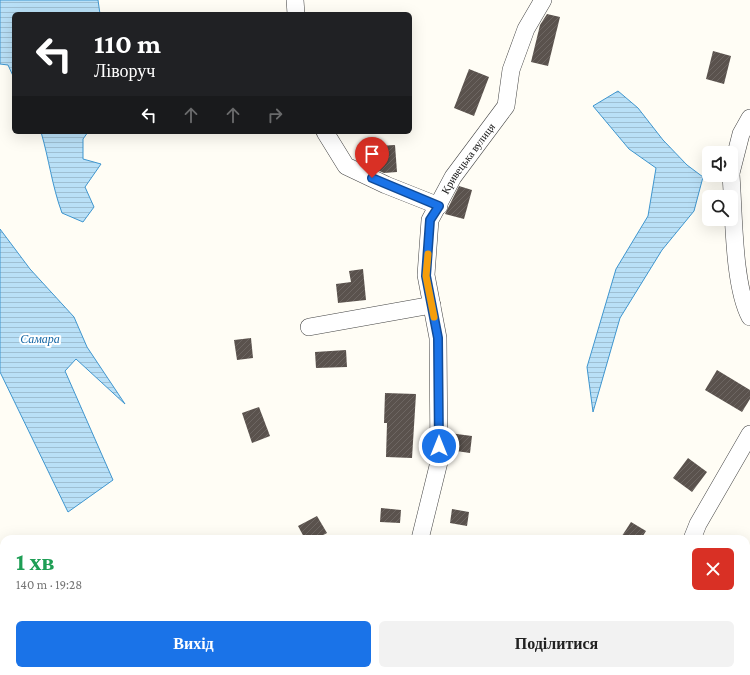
<!DOCTYPE html>
<html lang="uk">
<meta charset="utf-8">
<style>
:root{--surface:#fff;--page:#f2f2f2;--text:#222;--muted:#767676;--accent:#1a73e8}
body{margin:0;font-family:"Crimson Pro",serif;background:var(--page);color:var(--text);height:100vh;display:flex;flex-direction:column;font-size:15px;white-space:nowrap}
*{box-sizing:border-box;margin:0}
p{font-size:13px;color:var(--muted)}
.icon{flex:none;width:22px;height:22px;fill:none;stroke:currentColor;stroke-width:2;stroke-linecap:round;stroke-linejoin:round}
.map{position:relative;flex:1;overflow:hidden}
.sheet{position:absolute;left:0px;top:535px;width:750px;height:140px;display:flex;flex-direction:column;background:var(--surface);border-radius:12px 12px 0 0;box-shadow:0 4px 16px #0002}
.sheet>*{flex:none}
.hud{position:absolute;left:12px;top:12px;width:400px;height:122px;border-radius:6px;box-shadow:0 4px 16px #0002;background:#202124;color:#fff;overflow:hidden}
.fabs{position:absolute;left:702px;top:146px;display:grid;gap:8px}
.fabs a{display:grid;place-items:center;width:36px;height:36px;border-radius:6px;background:var(--surface);box-shadow:0 4px 16px #0002;font-size:20px}
.pin{position:absolute;display:grid;place-items:center;width:34px;height:34px;color:#fff;margin:-41px -17px;border-radius:50% 50% 50% 0;rotate:-45deg;box-shadow:0 0 4px #0007}
.pin .icon{rotate:45deg}
.me{position:absolute;width:44px;margin:-22px;rotate:0deg;stroke-linejoin:round;filter:drop-shadow(0 0 3px #0008)}
.turn{display:flex;align-items:center;gap:14px;height:84px;padding:0 16px;font-size:18px}
.turn .icon{width:52px;height:52px;stroke-width:2.5}
.turn b{display:block;font-size:28px;line-height:34px}
.lanes{display:flex;align-items:center;height:38px;padding:0 16px;background:#0003;justify-content:center;gap:20px;direction:ltr}
.lanes .off{opacity:.35}
.round{display:grid;place-items:center;flex:none;width:42px;height:42px;border-radius:6px;background:var(--page)}
.headline{display:flex;align-items:center;justify-content:space-between;height:68px;padding:0 16px}
h1{font-size:24px;font-weight:700;line-height:30px;color:#1e9e55}
.button{display:flex;gap:8px;margin-top:auto;padding:8px 16px}
.button a{flex:1;height:46px;border-radius:6px;background:var(--accent);color:#fff;font-size:16px;font-weight:700;line-height:46px;text-align:center}
.button a+a{background:var(--page);color:var(--text)}
.map>svg:first-child{display:block}
</style>
<div class="map">
<svg width="750" height="675" viewBox="0 0 750 675">
<defs>
<pattern id="water-rules" width="6" height="5" patternUnits="userSpaceOnUse"><rect width="6" height="5" fill="#b9e0f7"/><path d="M0 2.5h6" fill="none" stroke="#9ebfd3"/></pattern>
<pattern id="building-hatch" width="6" height="6" patternUnits="userSpaceOnUse"><rect width="6" height="6" fill="#5a524d"/><path d="M-1 1l2-2M0 6l6-6M5 7l2-2" fill="none" stroke="#6d6662"/></pattern>
</defs>
<rect width="100%" height="100%" fill="#fffdf5"/>
<g fill="url(#water-rules)" stroke="#3f96cf">
<polygon points="0,0 98,0 100,14 14,14 14,78 8,65 0,64"/>
<polygon points="618,91 638,108 663,140 687,165 703,177 694,211 662,250 620,318 593,412 587,367 616,269 648,216 656,168 629,149 593,106"/>
<path d="M41 132H88L83 139V159L101 164 85 187 94 207 83 222 62 213C52 186 49 159 41 132Z"/>
<polygon points="0,229 30,269 74,317 87,347 125,404 76,359 65,371 113,480 68,512 0,372"/>
</g>
<g fill="url(#building-hatch)">
<polygon points="547,14 560,17 548,66 531,62 540,25"/>
<polygon points="713,51 731,56 724,84 706,79"/>
<polygon points="469,69 489,77 474,116 454,108"/>
<polygon points="395,145 397,172 384,173 377,170 376,146"/>
<polygon points="459,186 472,190 464,219 445,214"/>
<polygon points="363,269 366,300 338,303 336,284 351,282 349,271"/>
<polygon points="251,338 253,358 237,360 234,340"/>
<polygon points="346,350 347,367 316,368 315,352"/>
<polygon points="717,370 750,390 750,399 742,412 705,390"/>
<polygon points="385,393 416,394 412,458 386,457 387,423 384,423"/>
<polygon points="259,407 270,436 252,443 242,413"/>
<polygon points="449,433 472,436 470,453 449,450"/>
<polygon points="688,458 707,472 692,492 673,478"/>
<polygon points="381,508 401,510 400,523 380,522"/>
<polygon points="452,509 469,512 467,526 450,523"/>
<polygon points="317,516 327,533 316,539 305,539 298,526"/>
<polygon points="631,522 646,531 641,539 620,539"/>
</g>
<g fill="none" stroke-linecap="round" stroke-linejoin="round">
<defs>
<g id="minor">
<polyline points="295,0 296,14"/>
<polyline points="325,132 346,166 386,185 439,206"/>
<polyline points="731,173 741,134 750,118"/>
<path d="M731 175C734 213 733 285 750 317"/>
<polyline points="309,327 432,305"/>
<path id="s1" d="M420 539 439 462 438 338 426 275 430 220 453 177 506 106 511 70 526 29 543 0"/>
<polyline points="692,539 698,524 750,434"/>
<polyline points="0,651 4,652"/>
<polyline points="53,671 61,675"/>
<polyline points="414,671 415,675"/>
<polyline points="645,671 646,675"/>
</g>
</defs>
<use href="#minor" stroke="#444" stroke-width="18"/>
<use href="#minor" stroke="#fff" stroke-width="17"/>
</g>
<g fill="none" stroke-linecap="round" stroke-linejoin="round">
<defs>
<polyline id="route" points="372,178 439,206 430,220 426,276 438,338 439,446"/>
</defs>
<use href="#route" stroke="#114b97" stroke-width="10"/>
<use href="#route" stroke="#1a73e8" stroke-width="7"/>
<polyline stroke="#f59e0b" stroke-width="7" points="428,254 426,276 434,317"/>
</g>
<g text-anchor="middle" stroke-width="4" stroke-linejoin="round" paint-order="stroke">
<g font-size="11" fill="#111" stroke="#fff">
<text dy="4" stroke="none"><textPath href="#s1" startOffset="395">Кривецька вулиця</textPath></text>
</g>
<g font-size="12" font-style="italic" fill="#1768a6" stroke="#fff">
<text x="40" y="343">Самара</text>
</g>
</g>
</svg>
<div class="fabs">
<a><svg class="icon" aria-label="sound" viewBox="0 0 24 24"><path d="M4 9h4l5-4v14l-5-4H4zM17 9q2 3 0 6"/></svg></a>
<a><svg class="icon" aria-label="search" viewBox="0 0 24 24"><circle cx="10" cy="10" r="6"/><path d="M15 15l6 6"/></svg></a>
</div>
<div class="pin" style="left:372px;top:178px;background:#d93025"><svg class="icon" aria-label="arrive" viewBox="0 0 24 24"><path d="M6 21V4h12l-3 4 3 4H6"/></svg></div>
<svg class="me" style="left:439px;top:446px" viewBox="-20 -20 40 40"><circle r="17" fill="#1a73e8" stroke="#fff" stroke-width="3"/><path d="M0-11L8 9 0 5-8 9z" fill="#fff"/></svg>
<div class="hud">
<div class="turn"><svg class="icon" aria-label="left" viewBox="0 0 24 24"><path d="M17 20v-9H6M10 6l-5 5 5 5"/></svg><div><b>110 m</b>Ліворуч</div></div>
<div class="lanes"><svg class="icon" aria-label="left" viewBox="0 0 24 24"><path d="M17 20v-9H6M10 6l-5 5 5 5"/></svg><svg class="icon off" aria-label="ahead" viewBox="0 0 24 24"><path d="M12 20V5M6 11l6-6 6 6"/></svg><svg class="icon off" aria-label="ahead" viewBox="0 0 24 24"><path d="M12 20V5M6 11l6-6 6 6"/></svg><svg class="icon off" aria-label="right" viewBox="0 0 24 24"><path d="M7 20v-9h11M14 6l5 5-5 5"/></svg></div>
</div>
<section class="sheet">
<div class="headline"><div><h1>1 хв</h1><p>140 m · 19:28</p></div><a class="round" style="background:#d93025;color:#fff"><svg class="icon" aria-label="close" viewBox="0 0 24 24"><path d="M6 6l12 12M18 6L6 18"/></svg></a></div>
<div class="button"><a>Вихід</a><a>Поділитися</a></div>
</section>
</div>
